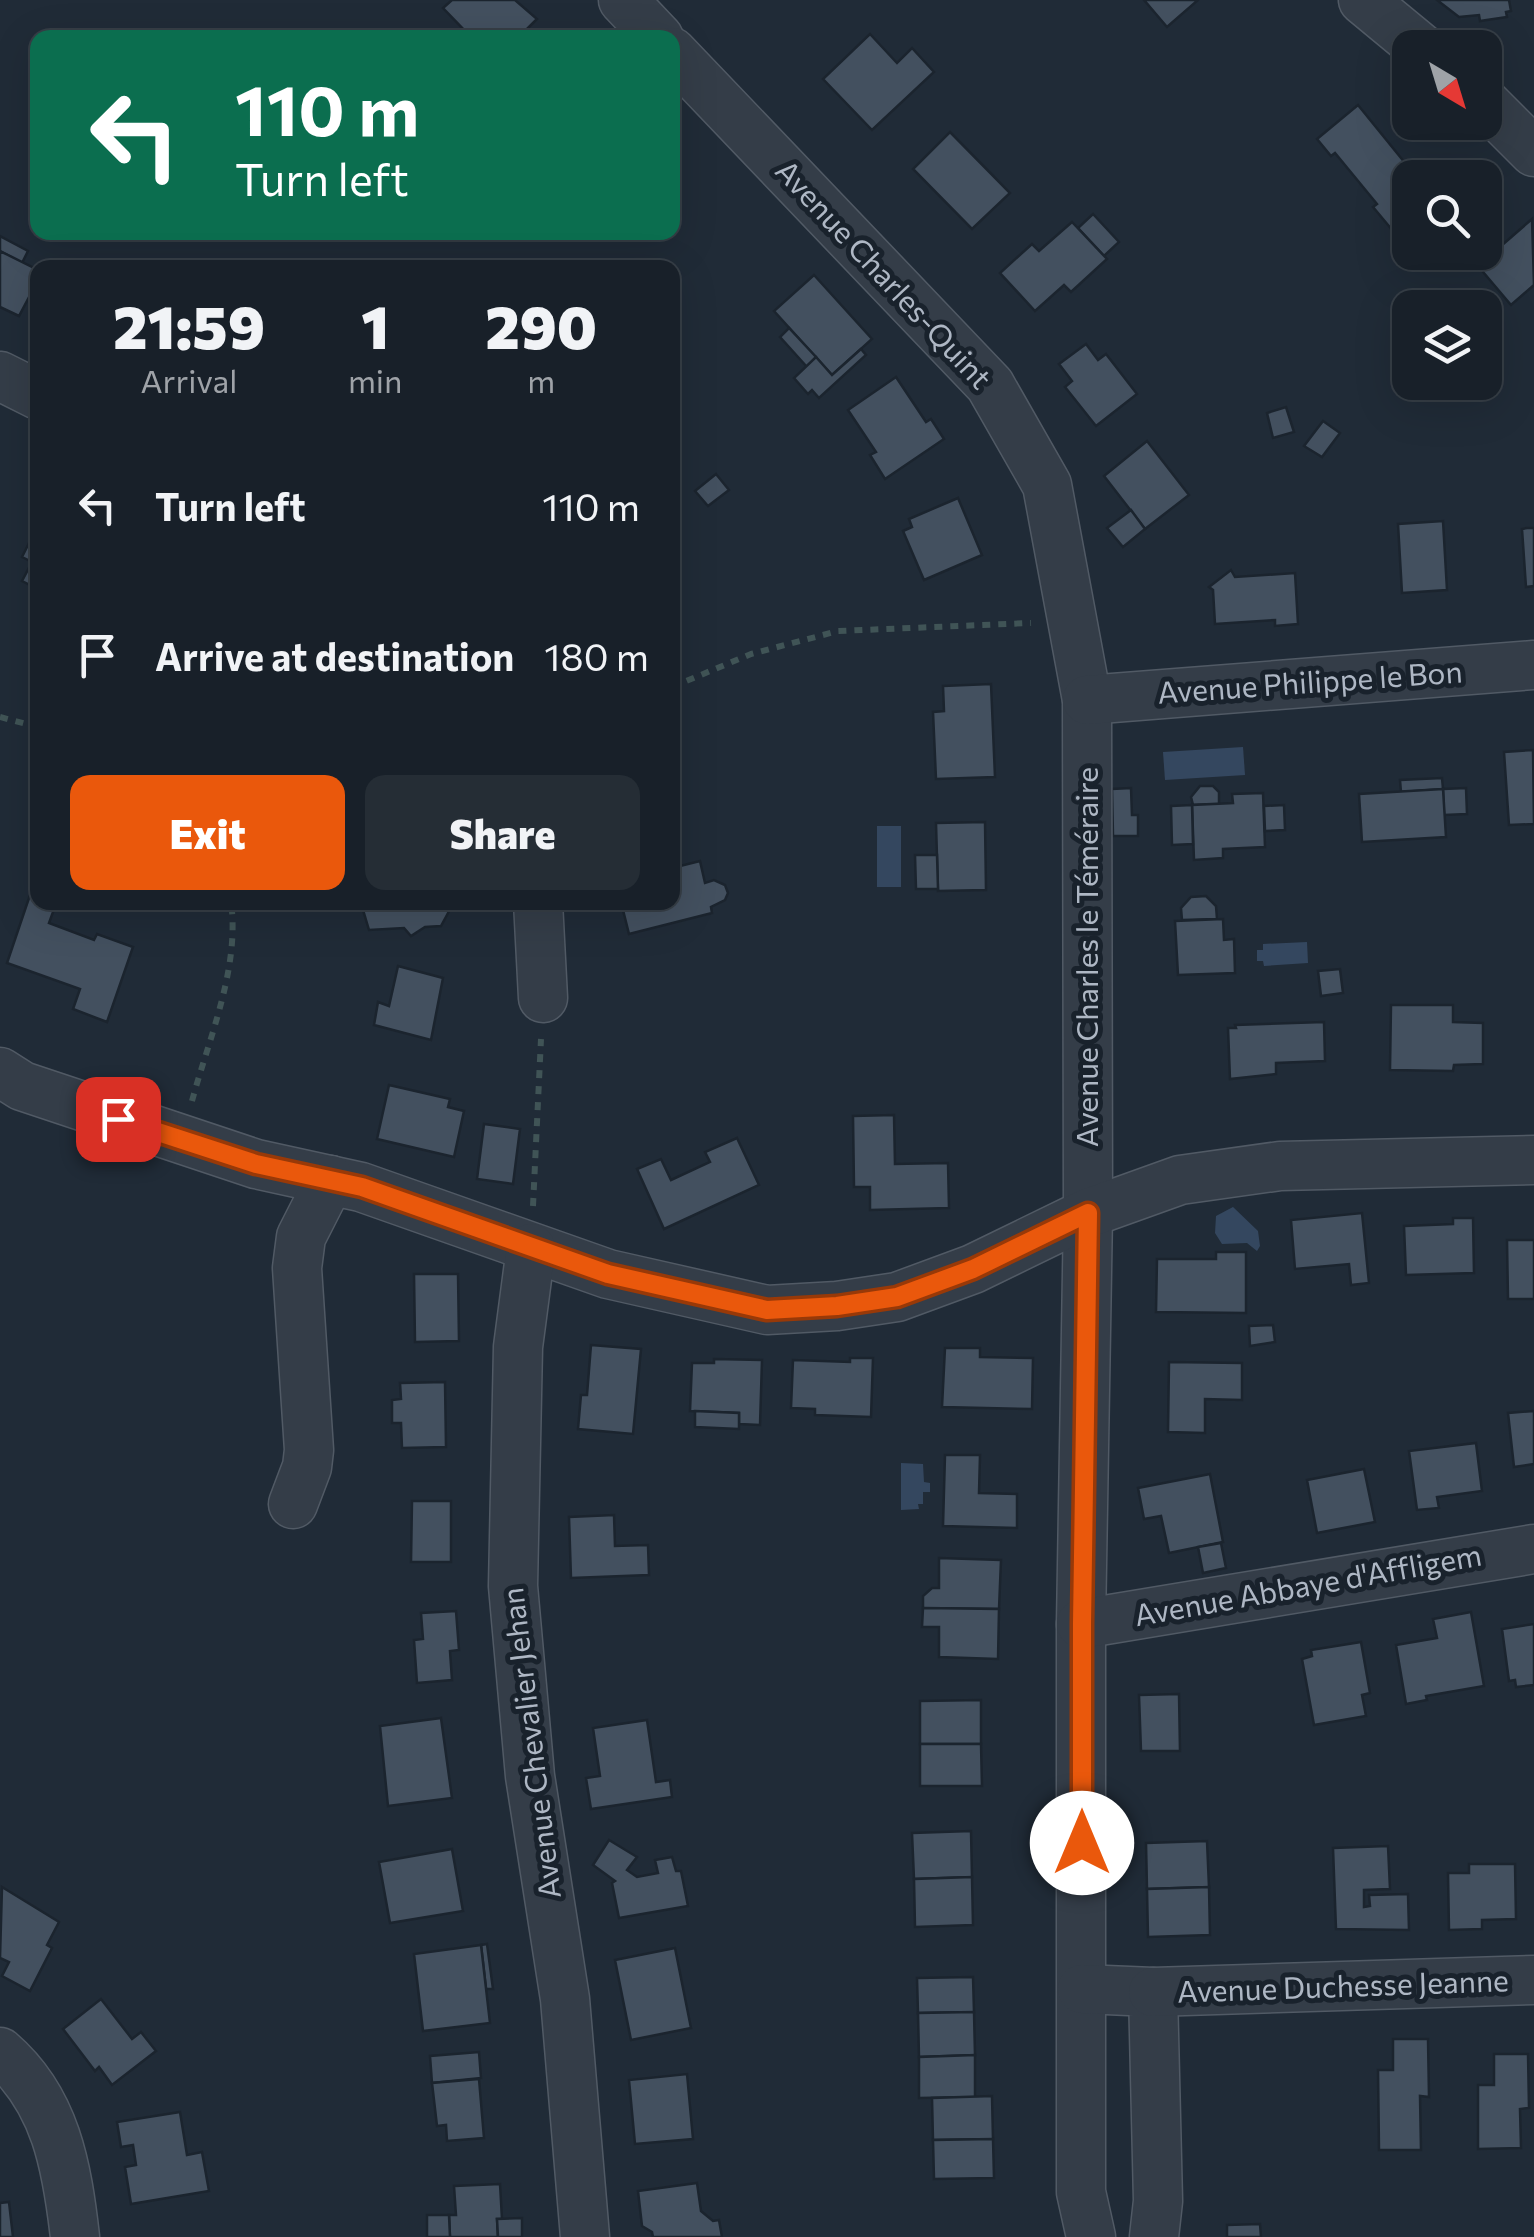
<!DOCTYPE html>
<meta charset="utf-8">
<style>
:root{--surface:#182029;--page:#252d35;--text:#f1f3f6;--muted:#9fa3a8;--line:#363e46;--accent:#ea580c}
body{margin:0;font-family:Commissioner,sans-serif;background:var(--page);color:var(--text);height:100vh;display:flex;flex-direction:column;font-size:38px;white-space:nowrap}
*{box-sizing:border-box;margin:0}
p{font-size:32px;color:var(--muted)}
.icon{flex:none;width:55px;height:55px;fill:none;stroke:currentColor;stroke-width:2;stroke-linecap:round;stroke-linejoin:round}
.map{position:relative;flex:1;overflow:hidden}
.panel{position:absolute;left:30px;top:260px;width:650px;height:650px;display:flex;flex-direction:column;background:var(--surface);border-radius:20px;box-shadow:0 10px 40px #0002,0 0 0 2px var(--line)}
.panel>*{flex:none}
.top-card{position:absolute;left:30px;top:30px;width:650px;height:210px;border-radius:20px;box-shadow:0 10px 40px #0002,0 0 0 2px var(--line);background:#0b6e4f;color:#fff;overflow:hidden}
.needle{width:65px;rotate:142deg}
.buttons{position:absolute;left:1392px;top:30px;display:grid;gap:20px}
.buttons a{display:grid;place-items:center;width:110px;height:110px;border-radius:20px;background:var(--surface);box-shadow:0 10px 40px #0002,0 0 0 2px var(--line);font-size:50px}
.pin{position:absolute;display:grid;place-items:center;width:85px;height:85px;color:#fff;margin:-42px;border-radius:20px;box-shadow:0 5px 15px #0006}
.me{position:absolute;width:110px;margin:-55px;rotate:0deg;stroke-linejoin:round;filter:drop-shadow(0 0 8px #0008)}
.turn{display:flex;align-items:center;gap:35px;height:210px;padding:0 40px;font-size:45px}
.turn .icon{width:130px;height:130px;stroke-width:2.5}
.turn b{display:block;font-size:70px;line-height:85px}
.eta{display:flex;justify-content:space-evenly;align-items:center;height:170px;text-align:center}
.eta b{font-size:60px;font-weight:800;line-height:70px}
.cta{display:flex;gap:20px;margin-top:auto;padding:20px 40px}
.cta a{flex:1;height:115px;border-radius:20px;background:var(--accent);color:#fff;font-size:40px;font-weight:800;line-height:115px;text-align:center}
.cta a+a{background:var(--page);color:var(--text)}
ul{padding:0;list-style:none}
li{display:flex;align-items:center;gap:30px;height:150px;padding:0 40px}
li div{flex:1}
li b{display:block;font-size:38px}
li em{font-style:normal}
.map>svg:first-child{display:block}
</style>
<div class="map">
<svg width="1534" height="2237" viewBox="0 0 1534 2237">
<rect width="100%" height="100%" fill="#202b37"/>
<g fill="#34475f">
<polygon points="1243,747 1245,775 1165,780 1163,752"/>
<rect x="877" y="826" width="24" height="61"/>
<polygon points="1307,942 1308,963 1264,966 1263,961 1257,961 1257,950 1263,950 1263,944"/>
<polygon points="1233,1207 1258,1231 1260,1246 1257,1251 1247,1243 1222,1244 1215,1233 1216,1216"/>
<polygon points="901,1463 923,1464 924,1482 930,1483 930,1492 923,1492 923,1504 918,1504 919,1509 901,1510"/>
</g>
<g fill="#43505f" stroke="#1b242e" stroke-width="2.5">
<polygon points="452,0 515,0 537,19 518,38 472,38 443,8"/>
<polygon points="1144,0 1198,0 1167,27"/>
<polygon points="1437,0 1509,0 1511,11 1506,12 1507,17 1480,21 1479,15 1459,17"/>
<polygon points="870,34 897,63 912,48 934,72 872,130 823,79"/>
<polygon points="1358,105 1414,174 1421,168 1429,178 1410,178 1410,216 1393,231 1373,207 1377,204 1335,153 1331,156 1317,139"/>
<polygon points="950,132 1010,193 972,229 913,169"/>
<polygon points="1093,214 1119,242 1104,256 1078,228"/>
<polygon points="1410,216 1410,243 1406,247 1393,231"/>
<polygon points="1532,219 1534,285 1511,305 1478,266"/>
<polygon points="1072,222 1107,259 1071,292 1064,285 1035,311 1000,273 1032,244 1039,251"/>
<polygon points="0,236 28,251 22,263 0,251"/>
<polygon points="0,251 38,270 38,280 19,316 0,307"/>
<polygon points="814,275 872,339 832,375 774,311"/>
<polygon points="789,328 816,357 807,367 780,337"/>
<polygon points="1086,344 1098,360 1106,354 1137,394 1096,426 1065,387 1072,381 1059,364"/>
<polygon points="861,349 866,355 819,398 812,390 808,394 794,378 816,357 832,375"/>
<polygon points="896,377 926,422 931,419 944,439 885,479 870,455 876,452 848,410"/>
<polygon points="1286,407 1294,432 1273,438 1267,413"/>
<polygon points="1323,421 1340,433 1322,457 1304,446"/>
<polygon points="1147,441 1189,495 1145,529 1104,476"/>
<polygon points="716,474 729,490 708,506 695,491"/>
<polygon points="958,498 982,555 924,580 903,531 912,527 909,519"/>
<polygon points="1131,510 1145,529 1123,547 1107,528"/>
<polygon points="1443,521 1447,590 1402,593 1398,524"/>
<polygon points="1527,528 1534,528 1534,586 1526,587 1522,529"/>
<polygon points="31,539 38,542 38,589 22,581 32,562 22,557"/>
<polygon points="1231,570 1235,577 1295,573 1298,624 1275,626 1275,620 1215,624 1213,590 1209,587"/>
<polygon points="991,684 995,777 936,779 933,712 944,711 943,686"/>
<polygon points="1533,750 1534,824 1509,825 1504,752"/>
<polygon points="1442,778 1443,789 1401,792 1400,780"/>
<polygon points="1200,786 1213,786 1219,792 1219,804 1193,805 1191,797"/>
<polygon points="1131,788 1132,815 1138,815 1138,836 1113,836 1112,789"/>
<polygon points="1466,788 1467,814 1444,815 1443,789"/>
<polygon points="1443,789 1446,837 1362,842 1359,794"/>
<polygon points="1263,793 1265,847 1223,849 1223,858 1194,860 1192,805 1233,803 1232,794"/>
<polygon points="1192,805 1193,844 1172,845 1171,806"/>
<polygon points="1284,805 1285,830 1265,831 1264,806"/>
<polygon points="985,822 986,890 938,891 936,823"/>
<polygon points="915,855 937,855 938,889 916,889"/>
<polygon points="700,861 705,883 714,880 725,885 728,893 725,900 711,907 712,913 629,934 621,902 672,902 672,868"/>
<polygon points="30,895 38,897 38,902 56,904 49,923 94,940 97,934 133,947 107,1022 73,1009 80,989 7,963"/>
<polygon points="1206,896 1216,906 1217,919 1182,920 1181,908 1191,897"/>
<polygon points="355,902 454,902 441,926 425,927 411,936 404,928 369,930 363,910"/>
<polygon points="1223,919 1224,940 1234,939 1235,973 1178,975 1175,921"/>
<polygon points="398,966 443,978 431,1040 374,1025 378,1002 389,1006"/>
<polygon points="1340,969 1343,993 1321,996 1318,971"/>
<polygon points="1391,1005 1453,1005 1453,1022 1483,1023 1483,1064 1454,1065 1453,1071 1390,1070"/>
<polygon points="1324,1022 1325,1061 1276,1063 1276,1074 1230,1079 1228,1028 1236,1028 1235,1025"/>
<polygon points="389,1085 450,1099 448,1107 464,1111 454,1157 377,1139"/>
<polygon points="894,1115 895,1164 948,1163 949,1208 870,1210 870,1187 854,1187 853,1116"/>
<polygon points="484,1124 520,1129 513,1184 477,1179"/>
<polygon points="737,1138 759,1185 664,1229 637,1169 661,1159 671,1180 710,1162 705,1152"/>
<polygon points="1362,1213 1369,1283 1351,1285 1349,1264 1295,1269 1291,1220"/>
<polygon points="1453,1218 1473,1218 1474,1273 1406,1275 1404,1226 1453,1224"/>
<polygon points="1507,1240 1534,1240 1534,1299 1508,1299"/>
<polygon points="1216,1252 1246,1252 1246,1313 1156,1312 1157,1259 1216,1259"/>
<polygon points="414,1274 458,1274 459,1341 415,1342"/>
<polygon points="1273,1325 1275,1342 1250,1346 1249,1326"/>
<polygon points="591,1345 641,1349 633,1434 578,1429 581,1395 587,1395"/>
<polygon points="945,1348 980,1348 980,1357 1033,1358 1032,1409 942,1407"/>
<polygon points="850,1358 873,1358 871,1417 815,1415 815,1409 791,1408 793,1360 850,1362"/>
<polygon points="714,1359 762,1360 760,1425 739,1424 739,1413 690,1411 692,1363 714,1363"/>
<polygon points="1169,1362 1242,1363 1242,1400 1205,1399 1205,1433 1168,1432"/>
<polygon points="445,1382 446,1447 402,1448 401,1423 392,1423 392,1400 401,1399 400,1383"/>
<polygon points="695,1411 739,1413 739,1429 695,1427"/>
<polygon points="1534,1411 1534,1464 1514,1467 1508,1413"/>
<polygon points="1476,1443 1482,1491 1437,1497 1439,1508 1417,1510 1409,1451"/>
<polygon points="945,1455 980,1455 979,1493 1017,1494 1017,1528 943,1526"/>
<polygon points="1364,1469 1375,1522 1317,1533 1307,1480"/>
<polygon points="1210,1474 1223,1542 1169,1553 1161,1516 1144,1519 1138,1488"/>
<polygon points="412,1501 451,1501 451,1562 411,1562"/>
<polygon points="614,1515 615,1546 648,1545 649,1575 571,1578 569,1517"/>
<polygon points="1221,1543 1226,1568 1203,1573 1198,1547"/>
<polygon points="939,1558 1001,1560 999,1609 923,1608 923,1596 932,1588 939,1588"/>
<polygon points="923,1608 999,1609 998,1659 939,1657 939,1627 922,1627"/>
<polygon points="456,1611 459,1650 450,1651 452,1680 417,1683 414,1640 423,1639 421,1613"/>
<polygon points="1471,1612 1484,1686 1426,1696 1427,1700 1406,1704 1396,1645 1437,1638 1433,1619"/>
<polygon points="1534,1624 1534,1685 1516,1687 1515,1680 1509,1681 1502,1629"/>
<polygon points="1361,1642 1370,1693 1362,1695 1366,1716 1314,1725 1302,1659 1312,1656 1311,1650"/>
<polygon points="1179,1694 1180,1751 1141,1751 1139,1695"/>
<polygon points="981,1700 981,1744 920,1744 920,1701"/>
<polygon points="441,1718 452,1798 388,1806 380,1726"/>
<polygon points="647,1720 656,1782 670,1780 672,1797 591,1809 586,1778 600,1776 593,1728"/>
<polygon points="920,1744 981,1744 982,1786 920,1786"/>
<polygon points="971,1831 972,1877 914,1879 912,1833"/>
<polygon points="609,1840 637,1857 627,1870 637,1877 658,1873 655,1860 672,1857 676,1871 681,1871 688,1906 619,1918 612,1883 615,1881 593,1865"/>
<polygon points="1207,1841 1209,1887 1147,1889 1146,1843"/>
<polygon points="1388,1846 1390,1889 1364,1890 1364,1907 1370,1906 1369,1895 1408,1894 1409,1930 1336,1929 1333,1848"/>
<polygon points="452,1849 463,1911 390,1923 379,1862"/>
<polygon points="1469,1864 1515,1864 1516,1919 1482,1920 1482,1929 1449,1930 1448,1873 1469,1873"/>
<polygon points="972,1877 973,1925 915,1927 914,1879"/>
<polygon points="2,1887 59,1922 47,1945 52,1948 30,1991 2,1976 9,1962 0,1958"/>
<polygon points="1209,1887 1210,1935 1148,1937 1147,1889"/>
<polygon points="487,1944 493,1989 486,1989 481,1945"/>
<polygon points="481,1945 490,2023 423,2031 414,1954"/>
<polygon points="675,1948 691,2028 631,2040 615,1960"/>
<polygon points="973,1977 974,2012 918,2013 917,1978"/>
<polygon points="101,1999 132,2039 141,2032 156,2051 112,2085 99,2067 95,2071 63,2029"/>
<polygon points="974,2012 975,2055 919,2057 918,2013"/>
<polygon points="1393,2039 1428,2039 1429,2097 1420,2096 1421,2150 1379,2150 1378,2070 1393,2070"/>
<polygon points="479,2052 481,2078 432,2083 430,2056"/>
<polygon points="1494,2054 1528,2054 1529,2108 1520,2109 1521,2148 1478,2149 1478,2085 1494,2085"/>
<polygon points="975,2055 975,2097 919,2098 919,2057"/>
<polygon points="687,2074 693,2139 635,2144 629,2080"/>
<polygon points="479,2079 484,2138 447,2141 446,2125 437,2126 432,2083"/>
<polygon points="992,2096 993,2139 933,2140 932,2098"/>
<polygon points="180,2112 187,2155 202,2152 209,2191 131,2204 125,2167 136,2165 133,2145 121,2147 117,2122"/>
<polygon points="993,2139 994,2178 934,2179 933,2140"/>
<polygon points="697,2183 701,2211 713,2221 719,2220 722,2237 653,2237 652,2232 642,2226 638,2191"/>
<polygon points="500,2184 502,2219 497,2219 498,2237 450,2237 449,2215 456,2215 454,2186"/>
<polygon points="9,2202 13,2237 0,2237 0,2203"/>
<polygon points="427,2215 449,2215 450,2237 427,2237"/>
<polygon points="522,2218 522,2237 498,2237 497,2219"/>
<polygon points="1260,2224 1261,2237 1227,2237 1227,2225"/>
</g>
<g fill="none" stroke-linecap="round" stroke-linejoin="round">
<defs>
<g id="minor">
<polyline points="623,0 659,38"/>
<polyline points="1363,0 1421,48"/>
<polyline points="672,52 990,385 1047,485 1087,700 1088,1213 1081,1624 1081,2192 1091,2237"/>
<polyline points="1485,103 1534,152"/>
<polyline points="0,376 38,395"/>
<polyline points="1087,700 1534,665"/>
<polyline points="538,902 543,998"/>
<polyline points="0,1072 22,1086 256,1164 361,1187 608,1274 767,1310 837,1306 897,1297 973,1269 1088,1213 1180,1180 1280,1166 1534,1160"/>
<polyline points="531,1248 518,1347 513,1586 530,1776 565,1999 585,2237"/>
<polyline points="293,1504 307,1467 309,1450 297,1268 301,1237 330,1180"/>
<polyline points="1081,1624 1534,1549"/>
<polyline points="1082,1989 1153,1992 1158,2201 1154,2237"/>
<polyline points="1153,1992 1534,1980"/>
<path d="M0 2052C56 2100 67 2167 75 2237"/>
</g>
</defs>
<use href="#minor" stroke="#515a65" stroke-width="51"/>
<g stroke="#405456" stroke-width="6" stroke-dasharray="8 8" stroke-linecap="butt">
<polyline points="672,687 751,654 838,631 1031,623"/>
<polyline points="0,717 38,727"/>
<path d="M192 1101C209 1038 240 968 231 902"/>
<polyline points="533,1206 541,1039"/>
</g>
<use href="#minor" stroke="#343d48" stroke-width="48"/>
</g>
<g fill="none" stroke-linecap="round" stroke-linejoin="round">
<defs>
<polyline id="route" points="118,1119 256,1164 362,1187 608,1274 767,1310 837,1306 897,1297 973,1269 1088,1213 1082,1624 1082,1843"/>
</defs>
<use href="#route" stroke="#983908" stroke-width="25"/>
<use href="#route" stroke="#ea580c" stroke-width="18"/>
</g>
<g text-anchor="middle" stroke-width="10" stroke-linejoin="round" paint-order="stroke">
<g font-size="30" fill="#aeb7c4" stroke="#19222c">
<text transform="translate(883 275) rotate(47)" y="10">Avenue Charles-Quint</text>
<text transform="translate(1310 683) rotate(-4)" y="10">Avenue Philippe le Bon</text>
<text transform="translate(1088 957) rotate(-90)" y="10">Avenue Charles le Téméraire</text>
<text transform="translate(1308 1586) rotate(-10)" y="10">Avenue Abbaye d'Affligem</text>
<text transform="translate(532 1743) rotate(-97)" y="10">Avenue Chevalier Jehan</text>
<text transform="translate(1343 1987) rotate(-2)" y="10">Avenue Duchesse Jeanne</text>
</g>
</g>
</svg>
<div class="buttons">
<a><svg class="needle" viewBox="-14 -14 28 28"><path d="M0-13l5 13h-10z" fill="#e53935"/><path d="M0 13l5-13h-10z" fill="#9fa3a8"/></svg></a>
<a><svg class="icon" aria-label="search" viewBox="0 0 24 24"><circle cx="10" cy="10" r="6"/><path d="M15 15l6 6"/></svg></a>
<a><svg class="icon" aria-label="layers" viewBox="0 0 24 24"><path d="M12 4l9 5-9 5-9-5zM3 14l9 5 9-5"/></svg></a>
</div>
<div class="pin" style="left:118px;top:1119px;background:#d93025"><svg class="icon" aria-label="arrive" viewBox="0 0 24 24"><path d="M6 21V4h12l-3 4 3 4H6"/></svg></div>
<svg class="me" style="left:1082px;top:1843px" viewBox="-20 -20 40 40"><circle r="19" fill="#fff"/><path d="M0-13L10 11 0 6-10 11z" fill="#ea580c"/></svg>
<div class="top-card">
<div class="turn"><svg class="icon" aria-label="left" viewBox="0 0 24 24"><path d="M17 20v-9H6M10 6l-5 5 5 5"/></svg><div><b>110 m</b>Turn left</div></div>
</div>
<section class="panel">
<div class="eta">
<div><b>21:59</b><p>Arrival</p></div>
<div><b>1</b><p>min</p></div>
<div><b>290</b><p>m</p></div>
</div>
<ul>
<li><svg class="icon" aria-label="left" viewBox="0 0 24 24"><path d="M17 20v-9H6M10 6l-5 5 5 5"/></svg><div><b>Turn left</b></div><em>110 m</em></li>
<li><svg class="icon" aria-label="arrive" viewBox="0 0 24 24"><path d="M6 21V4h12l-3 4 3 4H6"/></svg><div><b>Arrive at destination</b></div><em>180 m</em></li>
</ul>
<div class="cta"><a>Exit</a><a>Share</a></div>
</section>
</div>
